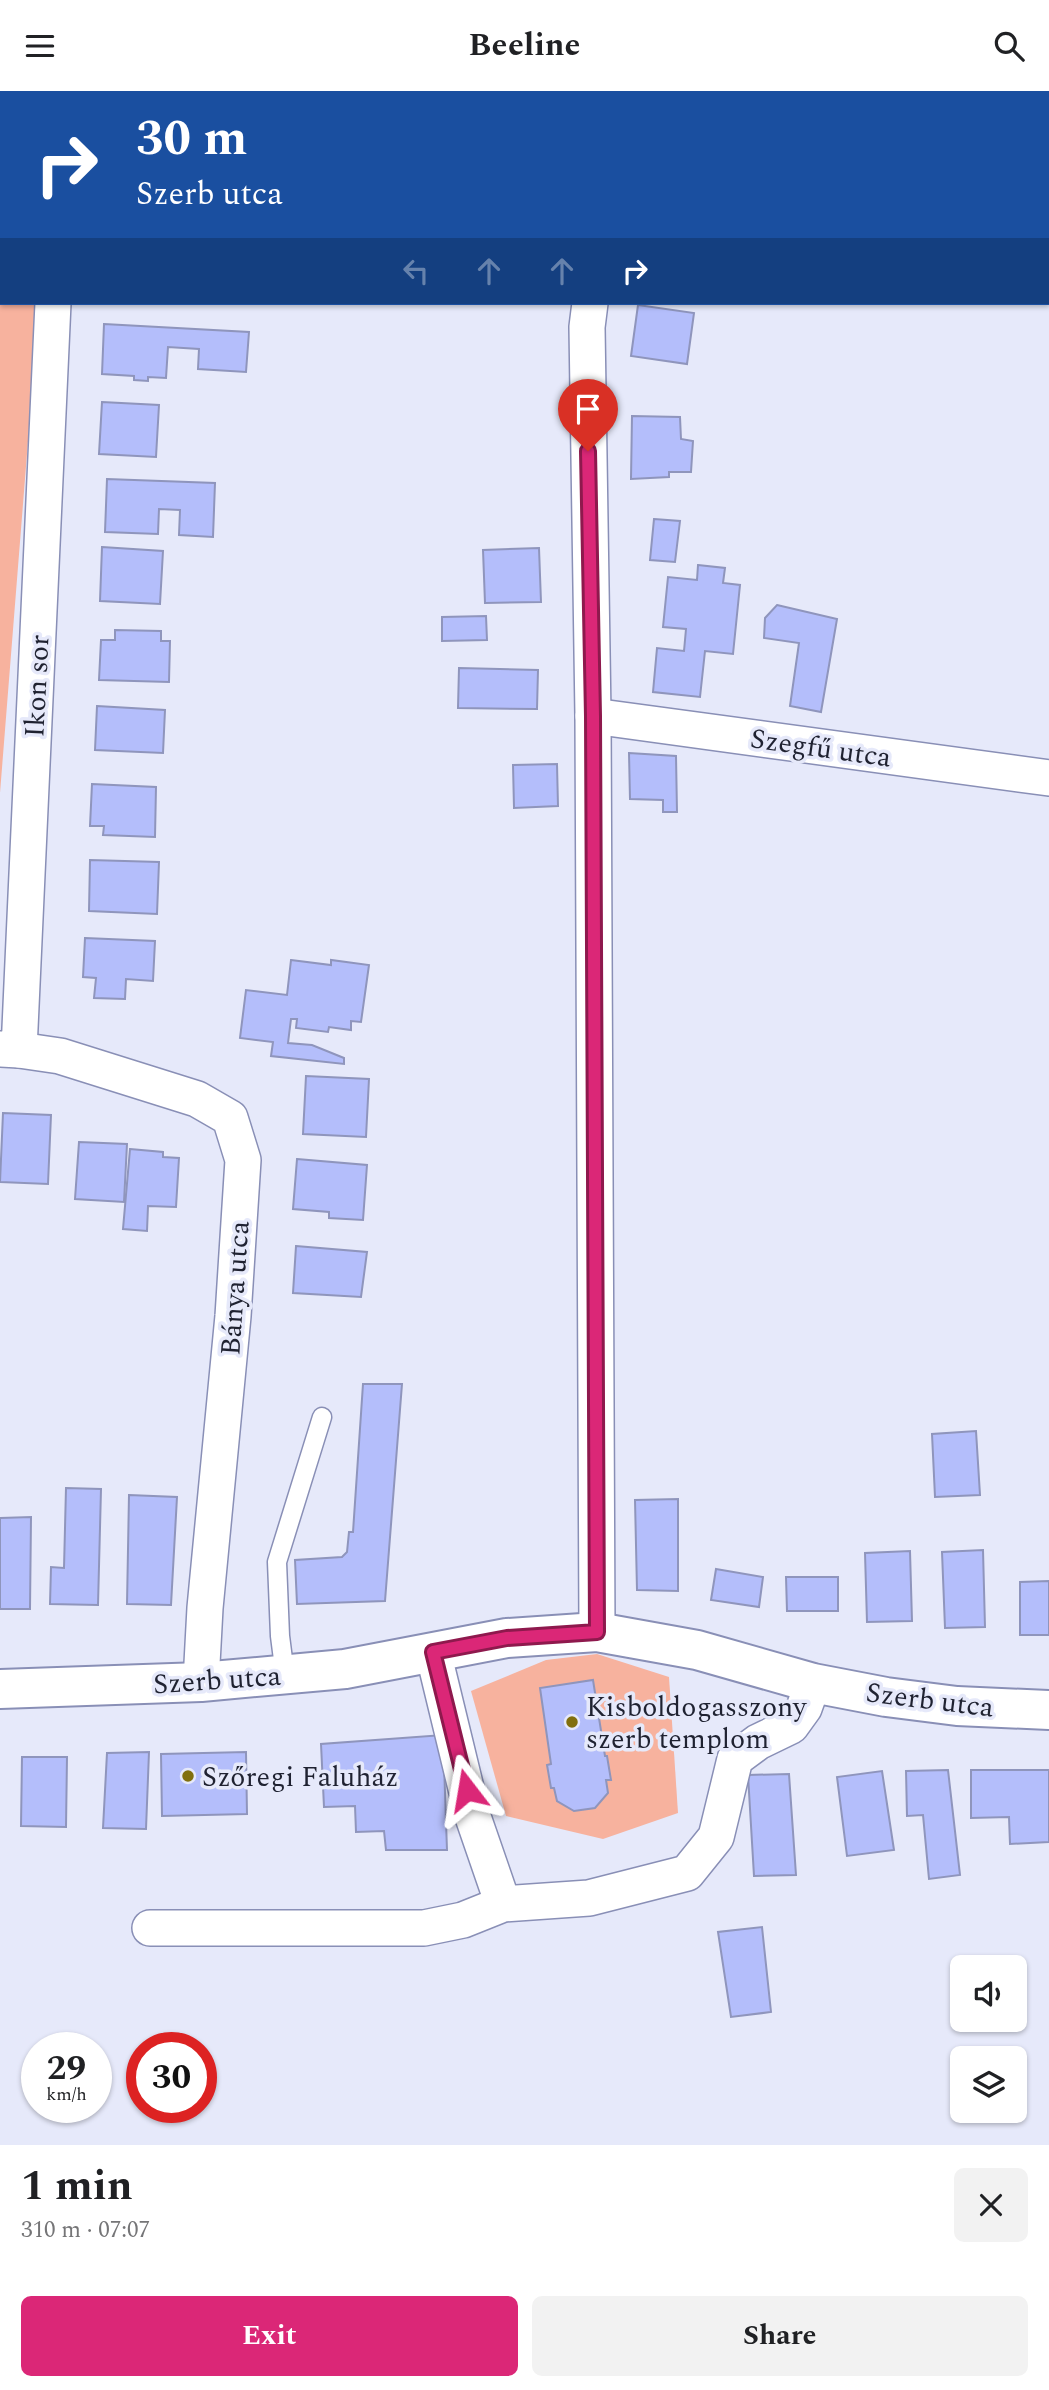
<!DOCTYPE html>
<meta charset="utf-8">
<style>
:root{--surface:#fff;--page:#f2f2f2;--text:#202124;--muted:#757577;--accent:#db2777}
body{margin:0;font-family:Spectral,serif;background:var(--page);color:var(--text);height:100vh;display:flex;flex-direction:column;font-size:26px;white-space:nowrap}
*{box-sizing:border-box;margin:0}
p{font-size:23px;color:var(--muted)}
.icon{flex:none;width:38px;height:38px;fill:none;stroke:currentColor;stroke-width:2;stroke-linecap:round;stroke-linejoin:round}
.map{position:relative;height:2054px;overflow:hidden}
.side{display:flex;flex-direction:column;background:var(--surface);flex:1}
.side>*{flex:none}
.hud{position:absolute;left:0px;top:0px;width:1050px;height:214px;box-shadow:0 2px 5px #0004;background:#1a4fa0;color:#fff;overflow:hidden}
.buttons{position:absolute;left:950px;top:1864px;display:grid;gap:14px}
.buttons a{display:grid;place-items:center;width:77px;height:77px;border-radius:10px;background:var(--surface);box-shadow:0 2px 5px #0004;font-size:35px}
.speed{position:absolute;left:21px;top:1941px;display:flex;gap:14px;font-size:35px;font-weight:700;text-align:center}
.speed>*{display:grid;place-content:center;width:91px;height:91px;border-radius:50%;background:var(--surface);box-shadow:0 2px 5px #0004;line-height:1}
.speed small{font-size:18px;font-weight:400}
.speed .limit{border:10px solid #d22;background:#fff;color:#111}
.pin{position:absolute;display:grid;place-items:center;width:60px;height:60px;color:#fff;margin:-72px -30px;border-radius:50% 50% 50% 0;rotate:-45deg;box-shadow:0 0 7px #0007}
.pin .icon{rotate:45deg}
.me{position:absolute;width:77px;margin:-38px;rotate:346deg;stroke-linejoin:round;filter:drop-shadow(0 0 5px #0008)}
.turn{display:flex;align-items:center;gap:24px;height:147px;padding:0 21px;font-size:32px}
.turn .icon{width:91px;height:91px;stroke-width:2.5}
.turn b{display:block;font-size:49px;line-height:60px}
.lanes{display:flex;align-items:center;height:66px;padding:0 21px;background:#0003;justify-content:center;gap:35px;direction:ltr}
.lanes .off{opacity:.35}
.round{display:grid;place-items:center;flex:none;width:74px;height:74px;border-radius:10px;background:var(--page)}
.head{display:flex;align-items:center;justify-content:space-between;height:119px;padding:0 21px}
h1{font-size:42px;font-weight:700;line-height:52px}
.action{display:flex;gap:14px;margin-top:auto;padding:14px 21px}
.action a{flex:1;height:80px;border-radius:10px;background:var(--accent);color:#fff;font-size:28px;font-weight:700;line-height:80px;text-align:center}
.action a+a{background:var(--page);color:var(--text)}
header{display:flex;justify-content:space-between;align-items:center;height:91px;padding:0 21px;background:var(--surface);font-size:32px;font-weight:700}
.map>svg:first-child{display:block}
</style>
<header><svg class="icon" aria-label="menu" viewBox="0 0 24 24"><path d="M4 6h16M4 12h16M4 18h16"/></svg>Beeline<svg class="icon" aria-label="search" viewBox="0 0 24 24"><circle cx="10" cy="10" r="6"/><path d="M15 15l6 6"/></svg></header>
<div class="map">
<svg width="1049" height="2054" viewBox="0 0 1049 2054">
<rect width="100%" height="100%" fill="#e6e9fa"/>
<g fill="#f7b29e">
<polygon points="0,0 41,2 2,2 2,212 39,212 0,702"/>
<polygon points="597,1563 669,1586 678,1722 603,1748 506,1725 471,1600 546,1569"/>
</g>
<g fill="#b4befb" stroke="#8f95bc" stroke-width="2">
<polygon points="124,0 184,0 124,2"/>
<polygon points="809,0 862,0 808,2"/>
<polygon points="638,214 694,222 687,273 631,265"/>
<polygon points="104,233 249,241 246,281 198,278 199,258 168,256 166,287 148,286 148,290 134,289 134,285 102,283"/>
<polygon points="102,311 159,314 156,366 99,363"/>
<polygon points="632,325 680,326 681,348 693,350 691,381 669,381 669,386 631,388"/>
<polygon points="107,388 215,392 213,446 179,444 180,419 159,418 158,443 105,441"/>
<polygon points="654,428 680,430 675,471 650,469"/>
<polygon points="102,456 163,460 160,513 100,510"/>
<polygon points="539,457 541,511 485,512 483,459"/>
<polygon points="698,474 725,477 723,492 740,494 733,563 705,560 700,606 653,601 657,557 684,560 686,538 663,536 668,486 697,489"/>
<polygon points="777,514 837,528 821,621 790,615 799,552 764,547 765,527"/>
<polygon points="486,525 487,549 442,550 442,526"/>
<polygon points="115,539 161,540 161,550 170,550 169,591 99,589 101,549 115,549"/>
<polygon points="459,577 538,579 537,618 458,617"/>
<polygon points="97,615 165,619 163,662 95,659"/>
<polygon points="629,662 676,665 677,721 663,721 663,709 630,708"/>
<polygon points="557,673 558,715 514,717 513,674"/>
<polygon points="92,693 156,696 155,746 103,744 104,735 90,735"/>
<polygon points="90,769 159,771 157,823 89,820"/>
<polygon points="85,847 155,850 153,890 126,888 125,908 94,907 96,887 83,886"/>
<polygon points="291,869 331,874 331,869 369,874 361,931 351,930 351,939 329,936 328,941 296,937 297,928 291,928 288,952 312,954 344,967 344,973 271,965 273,951 240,947 246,899 287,904"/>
<polygon points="306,985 369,988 366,1046 303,1043"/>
<polygon points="3,1022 51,1024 48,1093 0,1091"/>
<polygon points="79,1051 127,1053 124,1111 75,1108"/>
<polygon points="130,1058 163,1061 163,1066 179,1067 176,1116 148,1115 147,1140 123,1138"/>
<polygon points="297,1068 367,1074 363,1129 329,1127 329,1121 293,1118"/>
<polygon points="296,1155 367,1161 361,1206 293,1202"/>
<polygon points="363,1293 402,1293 385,1510 297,1513 295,1469 342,1466 347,1461 349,1441 353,1441"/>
<polygon points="976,1340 980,1404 935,1406 932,1343"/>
<polygon points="66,1397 101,1398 98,1514 50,1513 51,1476 64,1477"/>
<polygon points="129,1404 177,1406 171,1514 127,1513"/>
<polygon points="678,1408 678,1500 637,1499 635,1409"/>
<polygon points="31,1426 30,1518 0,1518 0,1427"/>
<polygon points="983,1459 985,1536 945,1537 942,1461"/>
<polygon points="910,1460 912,1530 867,1531 865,1462"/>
<polygon points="716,1478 763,1486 759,1516 711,1509"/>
<polygon points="786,1486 838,1486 838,1520 787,1520"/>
<polygon points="1049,1490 1049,1544 1020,1544 1020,1491"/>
<polygon points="593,1589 605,1665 607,1665 611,1689 606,1689 608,1702 595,1717 574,1720 557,1710 554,1697 551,1697 547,1674 551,1673 540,1597"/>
<polygon points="443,1644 447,1759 386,1759 384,1740 356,1741 355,1715 324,1716 321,1653"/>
<polygon points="149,1661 146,1738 103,1737 107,1662"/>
<polygon points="246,1661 247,1723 162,1725 161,1663"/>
<polygon points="22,1666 67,1666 66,1736 21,1735"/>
<polygon points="948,1679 960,1784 929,1788 923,1724 907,1725 906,1680"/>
<polygon points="971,1679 1049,1679 1049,1751 1010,1753 1009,1726 971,1727"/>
<polygon points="882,1680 894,1759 847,1765 837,1686"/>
<polygon points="789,1683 796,1784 754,1785 748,1684"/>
<polygon points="762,1836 771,1921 731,1926 718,1841"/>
</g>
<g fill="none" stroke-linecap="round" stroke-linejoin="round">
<defs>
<polyline id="lane" points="285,1584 280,1545 277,1471 322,1326"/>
<g id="street">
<polyline points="54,0 55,2"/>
<polyline points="621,2 621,0"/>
<polyline points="590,212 587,236 593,625 597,1541"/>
<polyline points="593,625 1049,687"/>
<polyline points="0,958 19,959 53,212"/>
<polyline points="19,959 60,965 197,1008 230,1027 243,1069 233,1225 205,1517 201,1591"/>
<polyline points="433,1561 473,1726 503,1813"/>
<polyline points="150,1837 424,1837 463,1829 503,1813 589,1807 687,1782 716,1746 735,1668 758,1651 791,1635 804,1617 813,1592"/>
</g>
<g id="secondary">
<polyline points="1018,0 1023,2"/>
<polyline points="1048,12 1049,12"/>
<polyline points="0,1598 201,1591 345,1578 507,1547 597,1541 697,1559 813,1592 886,1606 957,1615 1049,1619"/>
</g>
</defs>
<use href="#lane" stroke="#898fb6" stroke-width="21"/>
<use href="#street" stroke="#898fb6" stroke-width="38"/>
<use href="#secondary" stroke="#898fb6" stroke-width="42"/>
<use href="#lane" stroke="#fff" stroke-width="18"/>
<use href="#street" stroke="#fff" stroke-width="35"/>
<use href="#secondary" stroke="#fff" stroke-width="38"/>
</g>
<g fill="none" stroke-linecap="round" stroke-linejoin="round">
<defs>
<polyline id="route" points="467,1699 433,1561 507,1547 597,1541 593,625 588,360"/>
</defs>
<use href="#route" stroke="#8e194d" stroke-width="18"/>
<use href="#route" stroke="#db2777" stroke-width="12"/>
</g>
<g fill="#816f0d" stroke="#e6e9fa" stroke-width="2.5">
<circle cx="572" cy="1631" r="7"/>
<circle cx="188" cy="1685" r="7"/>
</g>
<g text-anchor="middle" stroke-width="7" stroke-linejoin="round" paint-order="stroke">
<g font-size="28" fill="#1f2231" stroke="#e6e9fa">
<text transform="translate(36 595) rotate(-87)" y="10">Ikon sor</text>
<text transform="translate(821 656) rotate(8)" y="10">Szegfű utca</text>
<text transform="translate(234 1197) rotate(-86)" y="10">Bánya utca</text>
<text transform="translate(217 1588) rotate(-4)" y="10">Szerb utca</text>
<text transform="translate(930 1608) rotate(7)" y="10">Szerb utca</text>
</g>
<g font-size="28" fill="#1f2231" stroke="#e6e9fa" text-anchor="start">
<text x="586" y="1625">Kisboldogasszony<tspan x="586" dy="32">szerb templom</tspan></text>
<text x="202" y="1695">Szőregi Faluház</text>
</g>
</g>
</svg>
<div class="buttons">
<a><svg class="icon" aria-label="sound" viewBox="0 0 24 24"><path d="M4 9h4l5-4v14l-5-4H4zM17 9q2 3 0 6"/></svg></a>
<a><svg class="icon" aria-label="layers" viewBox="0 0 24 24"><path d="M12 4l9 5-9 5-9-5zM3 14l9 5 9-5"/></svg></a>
</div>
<div class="speed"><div>29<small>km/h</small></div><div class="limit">30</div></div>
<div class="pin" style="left:588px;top:360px;background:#d93025"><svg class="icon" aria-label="arrive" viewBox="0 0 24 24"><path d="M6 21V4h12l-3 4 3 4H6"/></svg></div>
<svg class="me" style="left:467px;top:1699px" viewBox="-20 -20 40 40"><path d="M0-17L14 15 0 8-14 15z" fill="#db2777" stroke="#fff" stroke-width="4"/></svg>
<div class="hud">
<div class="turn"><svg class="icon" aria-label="right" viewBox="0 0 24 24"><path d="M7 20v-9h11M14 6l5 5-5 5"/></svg><div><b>30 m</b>Szerb utca</div></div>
<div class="lanes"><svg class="icon off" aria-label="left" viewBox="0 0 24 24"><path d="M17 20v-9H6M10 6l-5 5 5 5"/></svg><svg class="icon off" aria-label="ahead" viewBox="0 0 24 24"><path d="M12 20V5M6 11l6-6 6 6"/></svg><svg class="icon off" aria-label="ahead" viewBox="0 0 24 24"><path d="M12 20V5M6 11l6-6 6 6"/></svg><svg class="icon" aria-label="right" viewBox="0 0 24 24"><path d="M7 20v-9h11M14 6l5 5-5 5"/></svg></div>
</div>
</div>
<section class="side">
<div class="head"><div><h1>1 min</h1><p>310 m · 07:07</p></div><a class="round"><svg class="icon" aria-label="close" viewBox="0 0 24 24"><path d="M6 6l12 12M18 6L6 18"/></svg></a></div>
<div class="action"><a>Exit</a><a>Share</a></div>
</section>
